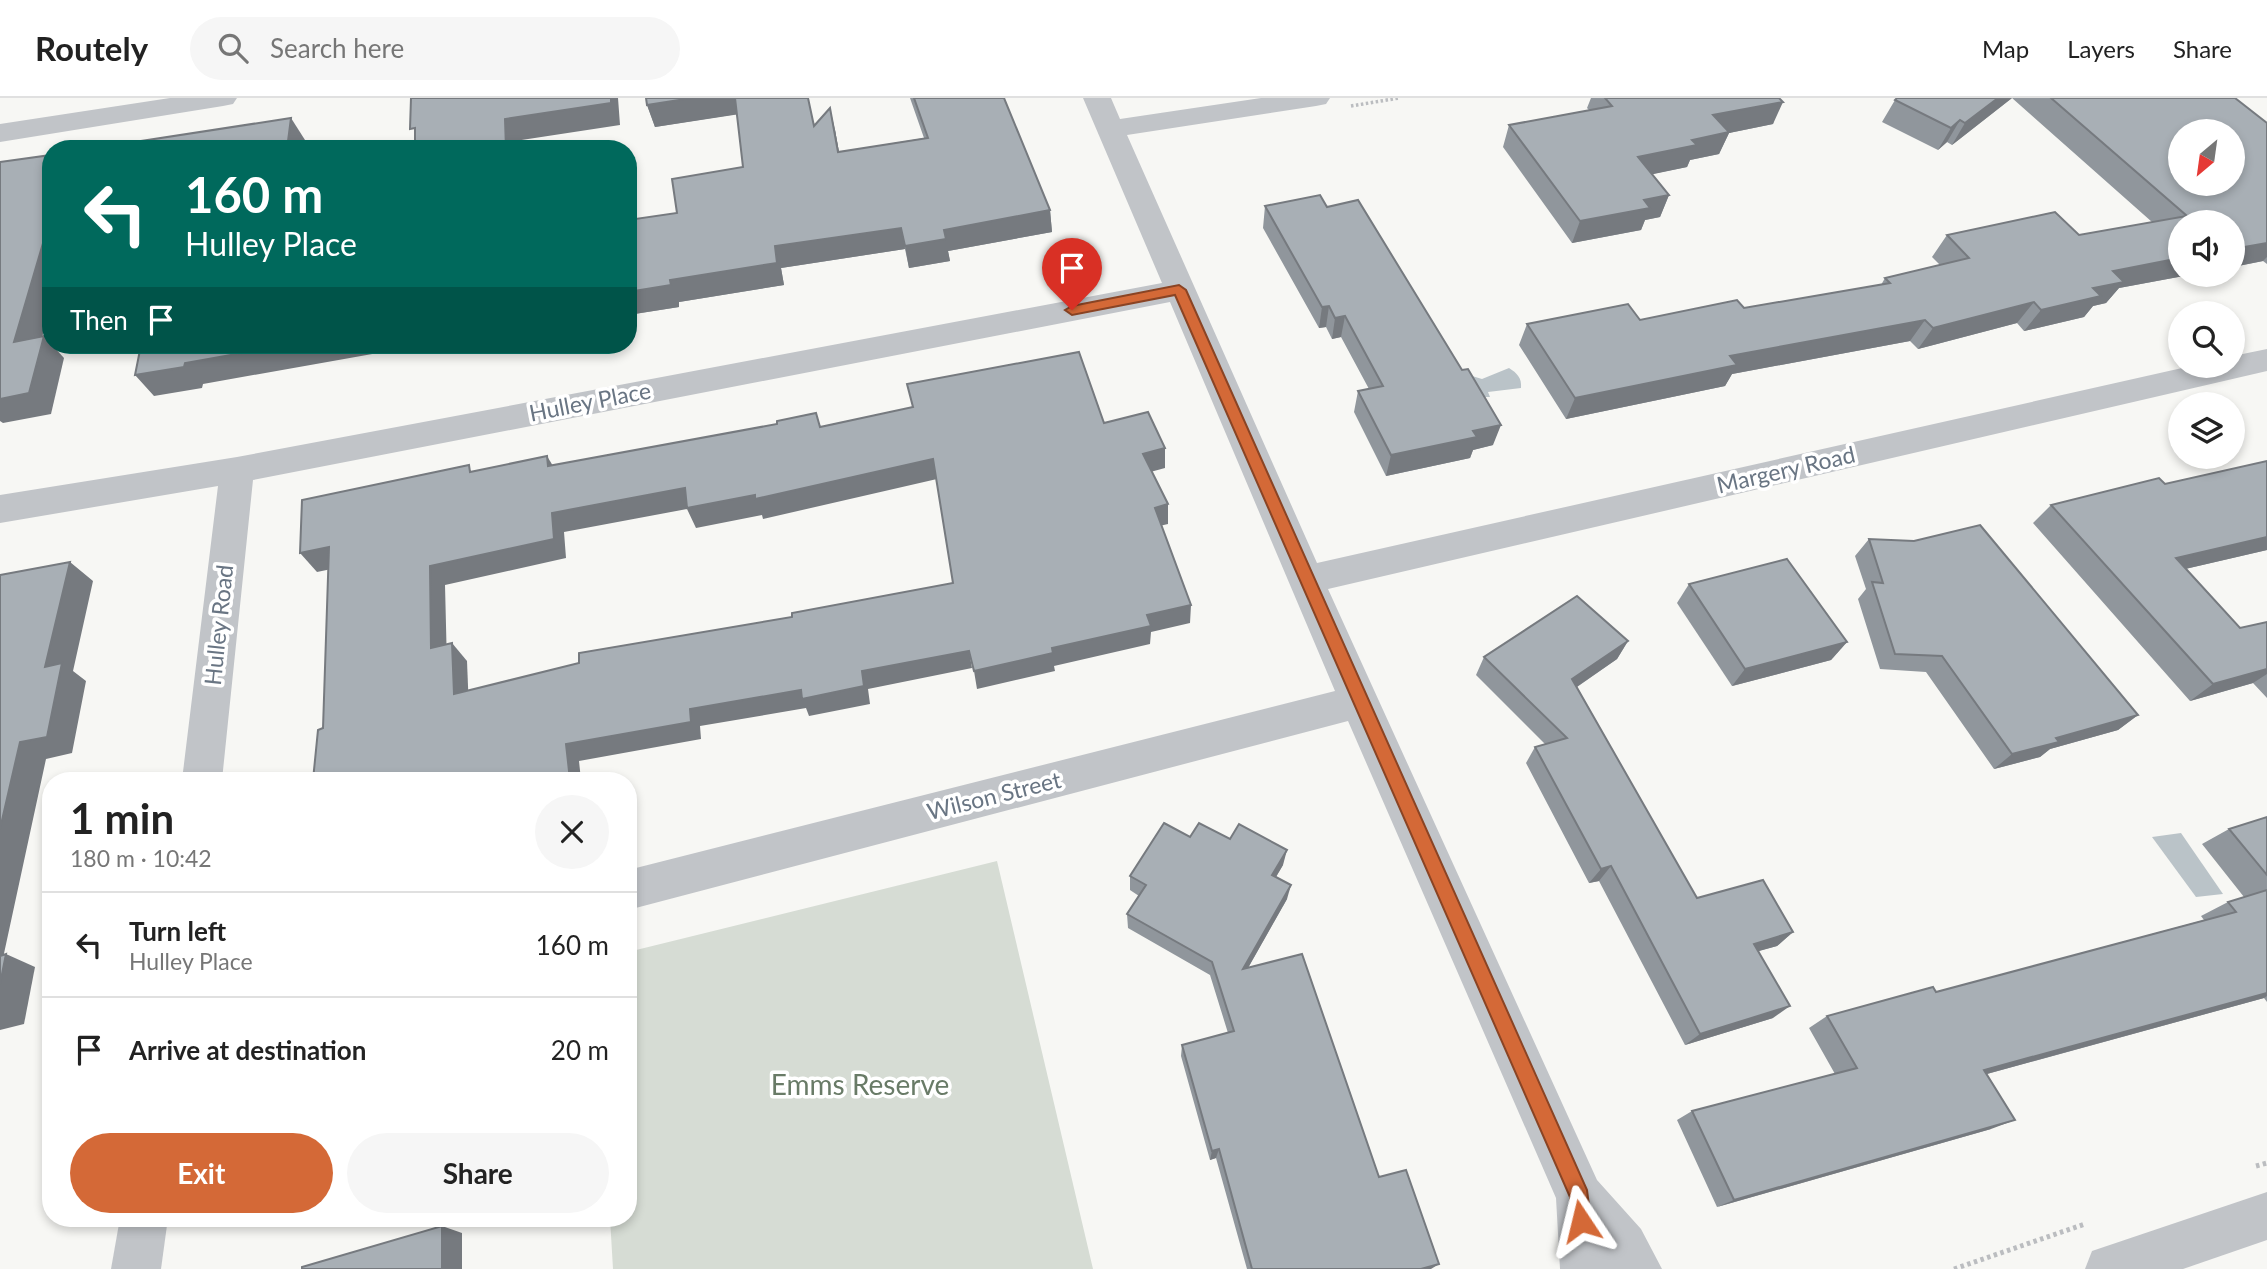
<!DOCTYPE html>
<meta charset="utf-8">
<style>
:root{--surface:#fff;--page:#f6f6f6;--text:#222;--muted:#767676;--line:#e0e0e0;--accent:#d46937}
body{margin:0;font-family:Lato,sans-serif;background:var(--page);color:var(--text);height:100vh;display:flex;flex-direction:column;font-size:26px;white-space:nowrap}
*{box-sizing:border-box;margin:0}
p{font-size:23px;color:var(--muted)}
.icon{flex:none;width:38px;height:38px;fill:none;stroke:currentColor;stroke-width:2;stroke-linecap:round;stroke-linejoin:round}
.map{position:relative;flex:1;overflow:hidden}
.details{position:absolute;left:42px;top:674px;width:595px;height:455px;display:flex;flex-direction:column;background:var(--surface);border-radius:28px;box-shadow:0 4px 10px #0003}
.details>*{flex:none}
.top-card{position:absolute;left:42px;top:42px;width:595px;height:214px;border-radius:28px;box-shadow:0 4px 10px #0003;background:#00695c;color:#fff;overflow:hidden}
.needle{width:46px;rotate:209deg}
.controls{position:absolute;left:2168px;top:21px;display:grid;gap:14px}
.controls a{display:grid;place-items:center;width:77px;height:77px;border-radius:50%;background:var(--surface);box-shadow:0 4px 10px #0003;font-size:35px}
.pin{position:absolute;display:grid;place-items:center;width:60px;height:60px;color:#fff;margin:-72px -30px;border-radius:50% 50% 50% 0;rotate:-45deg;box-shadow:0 0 7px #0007}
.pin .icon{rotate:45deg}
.me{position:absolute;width:77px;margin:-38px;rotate:350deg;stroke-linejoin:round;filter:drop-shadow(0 0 5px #0008)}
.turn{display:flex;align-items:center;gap:24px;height:147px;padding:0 28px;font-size:32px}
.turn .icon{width:91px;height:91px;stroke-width:2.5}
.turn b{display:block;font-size:49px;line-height:60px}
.then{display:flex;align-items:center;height:66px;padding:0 28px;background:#0003;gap:14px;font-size:26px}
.round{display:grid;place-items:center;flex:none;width:74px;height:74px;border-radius:37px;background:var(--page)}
.head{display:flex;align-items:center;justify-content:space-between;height:119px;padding:0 28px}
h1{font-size:42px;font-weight:700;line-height:52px}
.button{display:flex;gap:14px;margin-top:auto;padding:14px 28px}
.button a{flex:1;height:80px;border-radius:42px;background:var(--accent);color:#fff;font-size:28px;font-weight:700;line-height:80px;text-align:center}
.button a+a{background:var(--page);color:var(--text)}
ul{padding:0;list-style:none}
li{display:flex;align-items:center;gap:21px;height:105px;padding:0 28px;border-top:2px solid var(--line)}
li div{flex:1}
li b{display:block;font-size:26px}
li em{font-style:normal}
header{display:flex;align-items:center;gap:42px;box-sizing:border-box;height:98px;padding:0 35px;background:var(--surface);border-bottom:2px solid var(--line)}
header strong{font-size:33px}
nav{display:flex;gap:38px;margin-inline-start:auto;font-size:24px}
.search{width:490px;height:63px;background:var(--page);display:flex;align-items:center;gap:18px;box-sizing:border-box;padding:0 24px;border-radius:38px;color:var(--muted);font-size:26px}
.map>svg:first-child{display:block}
</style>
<header>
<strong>Routely</strong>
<div class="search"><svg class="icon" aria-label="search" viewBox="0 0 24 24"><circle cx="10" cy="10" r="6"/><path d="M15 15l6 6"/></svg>Search here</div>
<nav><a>Map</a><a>Layers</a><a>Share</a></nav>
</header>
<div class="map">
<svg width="2267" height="1171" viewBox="0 0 2267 1171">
<rect width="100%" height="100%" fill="#f7f7f4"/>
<polygon fill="#d6dcd4" points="997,763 1093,1171 613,1171 610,1120 628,1120 628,854"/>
<g fill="#bac3c8">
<path d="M1509 270C1517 275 1522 280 1521 290L1488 294 1490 299H1475L1472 278 1482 281Z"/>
<polygon points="2181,735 2223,796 2196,799 2152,739"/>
</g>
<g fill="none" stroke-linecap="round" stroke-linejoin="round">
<polyline stroke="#bbbdc0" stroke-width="3.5" stroke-dasharray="2.5 2.5" stroke-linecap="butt" points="1351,8 1399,0"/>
<g stroke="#bbbdc0" stroke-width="5" stroke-dasharray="3.5 3.5" stroke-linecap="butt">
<polyline points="2256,1068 2267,1065"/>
<polyline points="1954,1171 2085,1126"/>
</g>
<g fill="#c1c4c8" fill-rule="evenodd">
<polygon points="170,0 237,0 233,6 223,8 0,44 0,26"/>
<polygon points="1083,0 1111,0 1120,21 1261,0 1330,0 1326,6 1316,8 1127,37 1317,465 2191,268 2233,268 2233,258 2267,251 2267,273 1328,491 1597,1082 1641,1131 1662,1171 1560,1171 1556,1100 1348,623 628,812 628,772 1335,593 1170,204 253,382 222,682 182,682 218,388 0,425 0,397 237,359 1162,185"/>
<polygon points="2267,1094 2267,1142 2183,1171 2085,1171 2092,1153"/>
<polygon points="120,1120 168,1120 161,1171 111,1171"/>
</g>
</g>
<g fill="#90969c">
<polygon points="646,0 815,27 835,32 839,54 924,40 910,0 1004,0 1050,112 1052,134 948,153 950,163 909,170 905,151 781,170 784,187 679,204 679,209 628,217 628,122 677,115 743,69 737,16 655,29 647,7"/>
<polygon points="1591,0 1779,0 1773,26 1729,35 1719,56 1690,62 1687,69 1652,76 1669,97 1660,119 1645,122 1641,132 1572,145 1503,49 1509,27 1589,12 1587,10"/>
<polygon points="1897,0 2235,0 2267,25 2267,166 2263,163 2233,169 2233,124 2180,177 2189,177 2119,190 2106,205 2093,208 2084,219 2024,233 2017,225 1918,251 1910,243 1732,276 1725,288 1566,321 1519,247 1527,226 1640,222 1744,210 1881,187 1885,180 1940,167 1932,159 1947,137 2079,137 2152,124 2012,0 1952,47 1947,44 1938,52 1882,24 1895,2"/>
<polygon points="1265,108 1327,109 1493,347 1473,352 1470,360 1386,378 1354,314 1358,293 1369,291 1341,239 1332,241 1326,229 1319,230 1263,130"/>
<polygon points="2267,363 2267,452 2185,471 2240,530 2267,524 2267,600 2253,585 2190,603 2033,425 2051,407 2165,386"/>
<polygon points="1869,441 2138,617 2118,632 2050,651 2040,659 1994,671 1926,574 1880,571 1858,501 1866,491 1855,458"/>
<polygon points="1689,486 1847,544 1831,562 1732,588 1677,505"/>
<polygon points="1628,543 1617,561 1577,589 1697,800 1793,834 1777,848 1758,853 1773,920 1685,947 1599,783 1589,785 1526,665 1535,649 1545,646 1476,577 1484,559"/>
<polygon points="2267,719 2267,904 2264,900 1987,976 1991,1031 1717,1109 1677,1022 1692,1013 1835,976 1809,930 1827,918 1936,894 2204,822 2201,818 2228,804 2244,799 2202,746 2229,731"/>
<polygon points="1190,739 1230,741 1283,767 1276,779 1287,801 1248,870 1379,1079 1431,1171 1247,1171 1216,1060 1210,1062 1181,958 1182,947 1228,935 1210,877 1128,830 1127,816 1139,798 1130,792 1130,778"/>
</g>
<g fill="#767a7f">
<polygon points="611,0 618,0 620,27 515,43 515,51 506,51 505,21"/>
<polygon points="692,0 736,0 740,16 655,29 647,7"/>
<polygon points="1998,0 2012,0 1952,47 1965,25"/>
<polygon points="1783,4 1773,26 1729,35 1719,56 1690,62 1687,69 1630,81 1638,59 1692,42 1713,17"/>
<polygon points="830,10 835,32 843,76 838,54"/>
<polygon points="291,20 305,42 304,51 287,51"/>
<polygon points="1960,22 1947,44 1938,52 1951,30"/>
<polygon points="1669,97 1660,119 1645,122 1641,132 1572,145 1580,123 1644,102"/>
<polygon points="1050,112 1052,134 948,153 950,163 909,170 905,148 944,132"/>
<polygon points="51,118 51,207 35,265 14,244"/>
<polygon points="901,130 905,151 781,170 784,187 679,204 679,209 628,217 628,194 670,182 775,148"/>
<polygon points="2267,145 2267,159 2263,163 2233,169 2233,151"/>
<polygon points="2180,160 2180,177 2189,177 2119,190 2106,205 2093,208 2084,219 2024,233 2041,212 2093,190 2113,173"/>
<polygon points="2034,204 2017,225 1918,251 1933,230"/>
<polygon points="1329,208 1326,229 1319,230 1322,209"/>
<polygon points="1345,218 1341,239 1332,241 1335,220"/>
<polygon points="1925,222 1910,243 1732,276 1725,288 1566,321 1575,300 1730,258"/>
<polygon points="44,238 64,260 51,316 3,325 0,323 0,301"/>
<polygon points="288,247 423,247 203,286 202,290 154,298 135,277 185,265"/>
<polygon points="1501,327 1493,347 1473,352 1470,360 1386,378 1391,357 1473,333"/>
<polygon points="1165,350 1165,370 1143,376 1143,356"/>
<polygon points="547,358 559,378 548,368"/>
<polygon points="933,361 937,381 763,421 762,417 696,430 687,411 564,434 566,460 445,487 447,568 431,550 430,468 552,415 685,390"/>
<polygon points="1168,406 1168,426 1155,429 1155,410"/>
<polygon points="2267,439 2267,452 2155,478 2176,460"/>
<polygon points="329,449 346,468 317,474 300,455"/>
<polygon points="70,464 93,483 73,573 86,583 72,655 46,661 0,874 0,731 20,644 45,569"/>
<polygon points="1191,507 1190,525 1151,534 1150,546 1054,568 1055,573 977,591 974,573 1147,517"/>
<polygon points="1628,543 1617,561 1562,599 1572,581"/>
<polygon points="1847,544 1831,562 1732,588 1745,571"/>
<polygon points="452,545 467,563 469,613 454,596"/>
<polygon points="969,553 972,570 868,591 870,606 809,618 806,610 700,628 701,641 579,663 581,682 570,682 566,646 690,611 862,573"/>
<polygon points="2267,571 2267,576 2253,585 2190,603 2213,586"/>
<polygon points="2138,617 2118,632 2050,651 2040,659 1994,671 2012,656 2056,640"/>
<polygon points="472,677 477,682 450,682"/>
<polygon points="1287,752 1283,767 1268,792 1272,777"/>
<polygon points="1611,768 1599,783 1589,785 1601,771"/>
<polygon points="1291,787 1287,801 1240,884 1243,871"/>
<polygon points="1793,834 1777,848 1738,859 1754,846"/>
<polygon points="6,856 35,869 24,926 0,932 0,886"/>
<polygon points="2267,895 2267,898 2264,900 1961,983 1984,972"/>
<polygon points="1790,908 1773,920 1685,947 1700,936"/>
<polygon points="2015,1022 1991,1031 1717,1109 1734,1102"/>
<polygon points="1219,1051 1216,1060 1210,1062 1212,1053"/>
<polygon points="442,1128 462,1135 462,1171 442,1171"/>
<polygon points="1439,1166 1431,1171 1421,1171"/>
</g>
<g fill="#a8afb5" stroke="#767a7f" stroke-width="2" fill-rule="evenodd">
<polygon points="411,0 611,0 611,5 505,21 506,51 415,51 415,30 410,31"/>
<polygon points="646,0 692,0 647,7"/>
<polygon points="735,0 808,0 814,28 830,10 838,54 928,40 914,0 1004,0 1050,112 944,132 946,141 905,148 901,130 775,148 777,165 670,182 671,187 628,194 628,122 677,115 672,81 743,69"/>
<polygon points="1605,0 1779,0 1783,4 1713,17 1729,34 1692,42 1697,47 1638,59 1669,97 1644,102 1650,110 1580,123 1509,27 1612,8"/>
<polygon points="1897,0 1998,0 1965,25 1960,22 1951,30 1895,2"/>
<path d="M2051 0H2235L2267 25V145L2233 151V124H2180V160L2113 173 2124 184 2093 190 2101 198 2041 212 2034 204 1933 230 1925 222 1730 258 1737 267 1575 300 1527 226 1628 206 1640 222 1737 202 1744 210 1890 185 1885 180 1969 160 1947 137 2055 114 2079 137 2187 118ZM2180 33H2233V86H2180Z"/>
<polygon points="291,20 287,51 89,51"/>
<polygon points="51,57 51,118 14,244 44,238 29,295 0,301 0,64"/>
<polygon points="1320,97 1327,109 1358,102 1462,272 1468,271 1501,327 1473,333 1477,339 1391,357 1358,293 1383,288 1345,218 1335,220 1329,208 1322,209 1265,108"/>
<polygon points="141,247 288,247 185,265 184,269 135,277"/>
<path d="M1079 254 1104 325 1148 314 1165 350 1143 356 1168 406 1155 410 1191 507 1147 517 1151 528 1052 550 1053 555 974 573 969 553 862 573 864 588 802 601 801 592 690 611 691 624 566 646 570 682H472V677L450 682H313L318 632 323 630 329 449 300 455 302 402 469 367 470 374 547 358 548 368 777 326V323L816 315 820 329 913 309 907 286ZM933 361 953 485 792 515V519L579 555V565L454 596 452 545 431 550 430 468 554 441 552 415 685 390 687 410 755 397V401Z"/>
<polygon points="2267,363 2267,439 2176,460 2240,530 2267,524 2267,571 2213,586 2051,407 2159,380 2165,386"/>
<polygon points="1980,427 2138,617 2056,640 2059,644 2012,656 1942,558 1895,556 1872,484 1883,485 1869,441 1914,443"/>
<polygon points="1787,461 1847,544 1745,571 1689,486"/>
<polygon points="70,464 45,569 62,565 47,639 20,644 0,731 0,477"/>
<polygon points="1577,498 1628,543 1572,581 1697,800 1763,782 1793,834 1754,846 1790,908 1700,936 1611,768 1601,771 1535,649 1567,640 1484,559"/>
<polygon points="2267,719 2267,777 2229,731"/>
<polygon points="1164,725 1190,739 1199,725 1230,741 1239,726 1287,752 1272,777 1291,787 1243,871 1302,856 1379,1079 1406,1072 1439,1166 1421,1171 1252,1171 1219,1051 1212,1053 1182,947 1234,933 1212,864 1127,816 1146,787 1130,778"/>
<polygon points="2267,792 2267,895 1984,972 2015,1022 1734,1102 1692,1013 1857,970 1827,918 1933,889 1936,894 2236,814 2228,804"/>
<polygon points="6,856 0,886 0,858"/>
<polygon points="442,1128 442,1171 302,1171 302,1169"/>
</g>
<polygon fill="#d46937" stroke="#8a4424" stroke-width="2" points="1179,187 1186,192 1587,1092 1591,1123 1588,1130 1581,1133 1574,1130 1570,1099 1175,197 1072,217 1065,212 1072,208"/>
<g text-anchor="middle" stroke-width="7" stroke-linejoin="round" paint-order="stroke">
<g font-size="23" fill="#697583" stroke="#fff">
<text transform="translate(590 304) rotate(-11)" y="8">Hulley Place</text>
<text transform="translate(1786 372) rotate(-13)" y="8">Margery Road</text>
<text transform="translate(219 527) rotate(-84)" y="8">Hulley Road</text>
<text transform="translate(994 698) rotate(-14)" y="8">Wilson Street</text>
</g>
<g font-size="28" fill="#697b67" stroke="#fff">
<text x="860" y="997">Emms Reserve</text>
</g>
</g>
</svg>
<div class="controls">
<a><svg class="needle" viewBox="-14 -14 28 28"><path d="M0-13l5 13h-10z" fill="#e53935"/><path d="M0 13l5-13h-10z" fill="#767676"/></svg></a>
<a><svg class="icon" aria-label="sound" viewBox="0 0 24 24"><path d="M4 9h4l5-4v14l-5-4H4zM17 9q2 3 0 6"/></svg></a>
<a><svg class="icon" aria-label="search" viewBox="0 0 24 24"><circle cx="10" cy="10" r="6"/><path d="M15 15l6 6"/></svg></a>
<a><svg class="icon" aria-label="layers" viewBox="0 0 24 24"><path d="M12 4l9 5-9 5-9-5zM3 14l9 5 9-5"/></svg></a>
</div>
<div class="pin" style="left:1072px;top:212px;background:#d93025"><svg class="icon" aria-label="arrive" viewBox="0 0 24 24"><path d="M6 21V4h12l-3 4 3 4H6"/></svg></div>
<svg class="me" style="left:1581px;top:1123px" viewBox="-20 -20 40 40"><path d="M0-17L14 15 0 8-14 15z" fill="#d46937" stroke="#fff" stroke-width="4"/></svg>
<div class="top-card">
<div class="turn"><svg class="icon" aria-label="left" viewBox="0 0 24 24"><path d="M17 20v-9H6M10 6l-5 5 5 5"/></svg><div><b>160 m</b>Hulley Place</div></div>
<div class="then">Then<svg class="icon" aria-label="arrive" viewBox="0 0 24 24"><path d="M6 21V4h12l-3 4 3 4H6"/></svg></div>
</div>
<section class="details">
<div class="head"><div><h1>1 min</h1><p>180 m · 10:42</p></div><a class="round"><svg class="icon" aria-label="close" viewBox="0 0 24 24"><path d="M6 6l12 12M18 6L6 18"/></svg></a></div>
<ul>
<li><svg class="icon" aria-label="left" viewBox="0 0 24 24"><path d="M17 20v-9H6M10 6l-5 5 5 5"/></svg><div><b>Turn left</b><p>Hulley Place</p></div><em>160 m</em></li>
<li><svg class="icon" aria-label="arrive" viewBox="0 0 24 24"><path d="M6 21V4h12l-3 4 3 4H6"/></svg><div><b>Arrive at destination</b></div><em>20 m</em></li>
</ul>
<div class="button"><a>Exit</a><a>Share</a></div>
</section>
</div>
